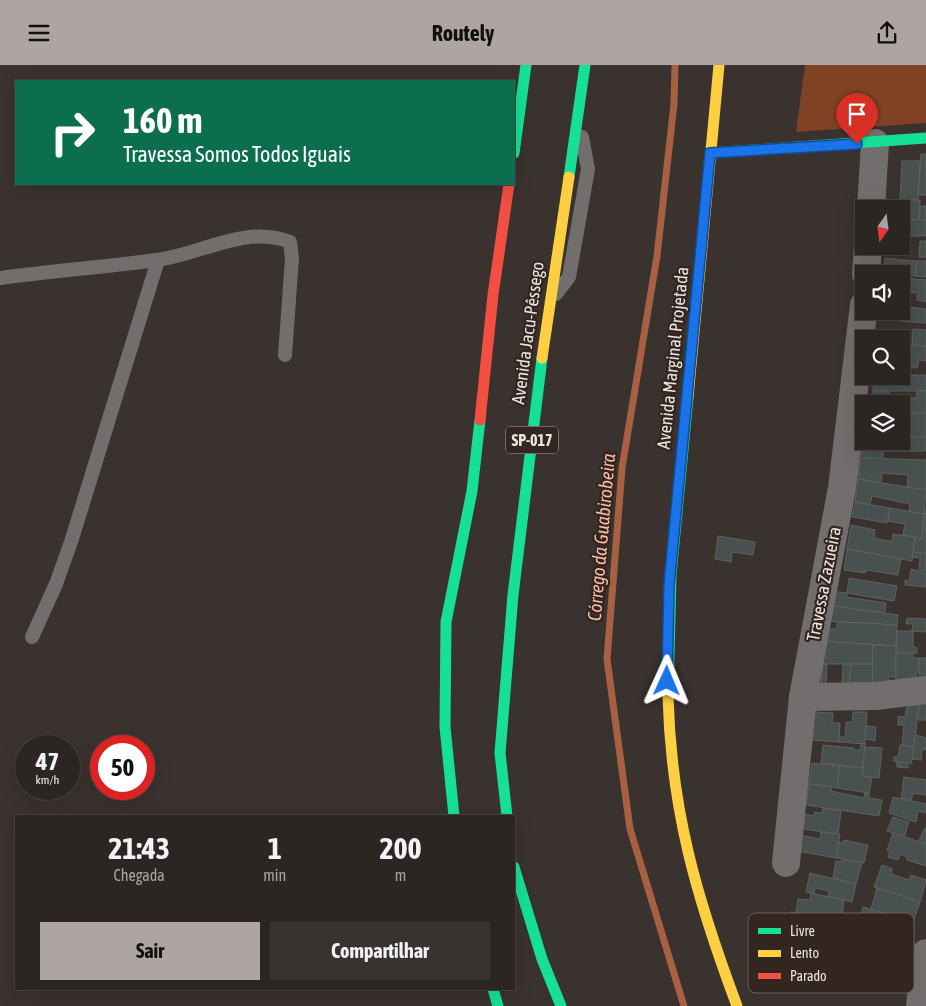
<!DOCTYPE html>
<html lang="pt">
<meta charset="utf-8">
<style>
:root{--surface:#2c2623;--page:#383230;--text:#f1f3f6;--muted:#a6a5a6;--line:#484341;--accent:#aea5a2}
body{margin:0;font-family:"Asap Condensed",sans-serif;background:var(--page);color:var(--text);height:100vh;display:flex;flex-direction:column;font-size:19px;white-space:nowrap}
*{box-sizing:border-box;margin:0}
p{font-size:16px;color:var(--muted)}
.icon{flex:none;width:28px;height:28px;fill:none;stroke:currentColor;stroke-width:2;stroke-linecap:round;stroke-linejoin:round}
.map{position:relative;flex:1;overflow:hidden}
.drawer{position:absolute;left:15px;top:750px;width:500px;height:175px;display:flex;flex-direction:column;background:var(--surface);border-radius:0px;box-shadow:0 5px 20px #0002,0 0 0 1px var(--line)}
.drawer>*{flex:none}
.top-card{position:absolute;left:15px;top:15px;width:500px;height:105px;border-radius:0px;box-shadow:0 5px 20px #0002,0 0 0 1px var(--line);background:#0b6e4f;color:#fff;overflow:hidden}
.needle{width:32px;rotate:194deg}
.controls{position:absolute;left:855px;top:135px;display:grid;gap:10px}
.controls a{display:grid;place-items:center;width:55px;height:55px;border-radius:0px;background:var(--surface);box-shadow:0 5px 20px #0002,0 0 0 1px var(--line);font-size:25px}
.speed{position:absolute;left:15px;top:670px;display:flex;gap:10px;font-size:25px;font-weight:700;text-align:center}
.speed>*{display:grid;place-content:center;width:65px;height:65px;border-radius:50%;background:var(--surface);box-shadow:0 5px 20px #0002,0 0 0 1px var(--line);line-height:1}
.speed small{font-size:12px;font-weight:400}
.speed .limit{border:8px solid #d22;background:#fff;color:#111}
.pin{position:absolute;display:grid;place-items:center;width:42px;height:42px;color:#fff;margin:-51px -21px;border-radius:50% 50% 50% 0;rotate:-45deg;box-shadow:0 0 5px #0007}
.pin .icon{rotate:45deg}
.me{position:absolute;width:55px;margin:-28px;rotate:1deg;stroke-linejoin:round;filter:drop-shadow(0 0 4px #0008)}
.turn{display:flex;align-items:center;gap:18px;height:105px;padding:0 25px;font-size:22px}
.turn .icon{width:65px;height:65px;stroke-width:2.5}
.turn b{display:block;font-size:35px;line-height:42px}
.eta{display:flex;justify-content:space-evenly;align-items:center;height:85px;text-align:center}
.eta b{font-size:30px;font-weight:700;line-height:35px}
.button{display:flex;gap:10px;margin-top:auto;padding:10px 25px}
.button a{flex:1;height:58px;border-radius:0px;background:var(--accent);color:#111;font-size:20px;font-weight:700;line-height:58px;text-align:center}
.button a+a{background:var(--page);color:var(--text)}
header{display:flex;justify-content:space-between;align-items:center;height:65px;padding:0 25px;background:var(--accent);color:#111;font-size:22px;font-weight:700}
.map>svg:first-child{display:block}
</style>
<header><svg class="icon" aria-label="menu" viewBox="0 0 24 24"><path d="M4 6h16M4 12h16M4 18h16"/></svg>Routely<svg class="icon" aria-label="share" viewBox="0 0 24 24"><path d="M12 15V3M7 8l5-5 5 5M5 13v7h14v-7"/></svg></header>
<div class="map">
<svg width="926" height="941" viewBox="0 0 926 941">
<rect width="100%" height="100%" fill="#3a322f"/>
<polygon fill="#814125" points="805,0 926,0 926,58 796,67"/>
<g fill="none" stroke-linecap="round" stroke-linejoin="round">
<polyline stroke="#a86042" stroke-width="7" points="675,0 674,39 657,191 622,403 607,594 630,764 684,941"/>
</g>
<g fill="#485150" stroke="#60605f">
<polygon points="921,89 926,89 926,130 918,130"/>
<polygon points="902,96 920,96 918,135 900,135"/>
<polygon points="905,135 920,135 919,155 901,154 901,144 887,144 888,138 904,138"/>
<polygon points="920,141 926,141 926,155 919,155"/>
<polygon points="901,154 926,155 926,171 902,171 901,175"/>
<polygon points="920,176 926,176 926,192 919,192"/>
<polygon points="885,193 902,195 901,209 884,208"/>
<polygon points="902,195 917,196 915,211 901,210"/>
<polygon points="917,196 926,196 926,212 915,211"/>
<polygon points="901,213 926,215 926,237 917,235 918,228 903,227 901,234"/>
<polygon points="901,241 926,244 926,258 889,255 890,246 901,246"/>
<polygon points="913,264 926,265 926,281 912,280"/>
<polygon points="901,279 926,281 926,296 919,295 917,303 901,302"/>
<polygon points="922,310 926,310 926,326 873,326 873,311"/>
<polygon points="873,326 889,326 889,332 916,333 917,326 926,326 926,348 901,348 901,339 872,339"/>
<polygon points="901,348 926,348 926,372 906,372 905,363 901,363"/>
<polygon points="863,372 864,376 901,376 901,372 926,372 926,382 925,386 883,386 883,394 860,393"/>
<polygon points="860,393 926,395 926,425 907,422 908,410 882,408 881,418 858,414"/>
<polygon points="858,414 926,425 924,449 909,446 910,439 872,431 870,440 855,437"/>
<polygon points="855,437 890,443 887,458 852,452"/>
<polygon points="890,443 924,449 922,474 903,470 905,459 888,456"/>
<polygon points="925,444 926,444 926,465 923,465"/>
<polygon points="851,460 875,465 874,473 888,476 892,476 893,469 915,472 912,496 847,484"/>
<polygon points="923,465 926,465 926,489 913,487 915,472 922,474"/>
<polygon points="718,471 755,477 753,490 732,487 731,497 715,494"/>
<polygon points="847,484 901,494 898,510 866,505 865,508 844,505"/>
<polygon points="913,487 926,489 926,506 919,505 920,493 912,492"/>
<polygon points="911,504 926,508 926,522 905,520 905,515 909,516"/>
<polygon points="849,513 897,521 894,536 847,528"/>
<polygon points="830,526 847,528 846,532 886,538 885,548 828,540"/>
<polygon points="828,540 898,550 897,560 825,556"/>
<polygon points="907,553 926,554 926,567 912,566 913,559 906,559"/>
<polygon points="837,557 884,559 884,564 886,564 886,560 897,560 896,581 821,576 823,563 837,564"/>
<polygon points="897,566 913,566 913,582 917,583 917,588 896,588"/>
<polygon points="824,576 873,580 873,599 823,599"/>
<polygon points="873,580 896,581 896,612 889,612 888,622 872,621"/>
<polygon points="896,588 913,588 913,593 919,593 919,607 916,607 916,615 896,617"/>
<rect x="919" y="593" width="7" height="17"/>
<polygon points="823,599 827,599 826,621 821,621"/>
<polygon points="843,599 851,599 849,621 842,621"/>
<polygon points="851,599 873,599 872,621 849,621"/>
<polygon points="926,635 926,655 917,655 919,636"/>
<polygon points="907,639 919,640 914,682 902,680 904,660 898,660 898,651 905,652"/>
<polygon points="814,647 833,648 832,658 840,658 839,677 812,675"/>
<polygon points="853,647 867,647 865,679 839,677 840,672 845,672 846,657 852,657"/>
<polygon points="866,661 876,662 875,676 865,674"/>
<polygon points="915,670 926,673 926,685 922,684 921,695 912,694"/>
<polygon points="861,678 865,679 863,703 821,698 823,680 854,683 854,685 860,685"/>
<polygon points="900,680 914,682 911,699 893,696 894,692 898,692"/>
<polygon points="865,682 882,683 879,713 862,711"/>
<polygon points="897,697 908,698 908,703 897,702"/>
<polygon points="812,698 839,701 837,723 809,719"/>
<polygon points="839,701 863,703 862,711 872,712 869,728 837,723"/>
<polygon points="904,712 926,715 926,730 913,728 911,736 901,734"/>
<polygon points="809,719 832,722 831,726 864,733 865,727 869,728 869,733 882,735 879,751 806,740"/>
<polygon points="893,732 926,739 925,748 918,746 916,757 889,748"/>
<polygon points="823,743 841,746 838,769 803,764 805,749 814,751 815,747 822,748"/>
<polygon points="893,752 909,757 904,772 887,766"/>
<polygon points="925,763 926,763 926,779 918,777"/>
<polygon points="821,767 840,769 836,793 798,786 800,770 820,774"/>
<polygon points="893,768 926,779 926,801 907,795 907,792 900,789 898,795 888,792 890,786 887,785"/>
<polygon points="844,775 868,780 864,798 836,793 839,777 843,778"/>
<polygon points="842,794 862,798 856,819 833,813 836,796 841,797"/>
<polygon points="882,800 892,804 891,809 909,815 911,810 926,815 920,837 874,822"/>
<polygon points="810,808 856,819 852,837 828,831 829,826 815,823 814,828 806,827"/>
<polygon points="877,823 920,837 913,857 871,844"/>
<polygon points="811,828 844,835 842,853 796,848 798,834 810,835"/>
<polygon points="863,842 904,854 900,871 885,866 881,875 852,873"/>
<polygon points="791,847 836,852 835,872 804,870 805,862 791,861"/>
</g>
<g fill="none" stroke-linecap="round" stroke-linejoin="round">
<g stroke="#716e6d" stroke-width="14">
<path d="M0 213C52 206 104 202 156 195 199 190 247 159 290 177L292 193 285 290"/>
<polyline points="556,229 569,212 588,104 582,72"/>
<polyline points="32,572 56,519 71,477 158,195"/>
</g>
<g stroke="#716e6d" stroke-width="28">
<polyline points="871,144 875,78"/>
<polyline points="866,209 868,181"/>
<polyline points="803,632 876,631 926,625"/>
<polyline points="786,798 803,632 842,423 864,240"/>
<polyline points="920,941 926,888"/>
</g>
<g stroke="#16e098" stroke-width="11">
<polyline points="514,88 526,0"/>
<polyline points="710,88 926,73"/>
<polyline points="569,112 585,0"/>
<polyline points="668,631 671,510 688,332"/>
<polyline points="454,751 445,662 446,557 472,426 480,355"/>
<polyline points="507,751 500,688 513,530 542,293"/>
<polyline points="514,802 542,894 561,941"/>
<polyline points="493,924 498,941"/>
</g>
<g stroke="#ffcf43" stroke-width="11">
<polyline points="542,293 569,112"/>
<polyline points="688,332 719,0"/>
<path d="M668 631C671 746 697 834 737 941"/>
</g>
<polyline stroke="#f24e42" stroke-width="11" points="480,355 493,230 509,119"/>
</g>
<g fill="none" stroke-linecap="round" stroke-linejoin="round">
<defs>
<polyline id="route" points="667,616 669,520 710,88 857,79"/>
</defs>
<use href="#route" stroke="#114b97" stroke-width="12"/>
<use href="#route" stroke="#1a73e8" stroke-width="9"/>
</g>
<g text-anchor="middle" stroke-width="4.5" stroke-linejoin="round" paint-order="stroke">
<rect fill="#332621" stroke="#b5aaa7" stroke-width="1" x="506" y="361.5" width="52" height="27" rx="4"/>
<g font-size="16" font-weight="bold" fill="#ede3e0">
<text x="532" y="381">SP-017</text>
</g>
<g font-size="18" fill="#ede3e0" stroke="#332621">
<text transform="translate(528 268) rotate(-82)" y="6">Avenida Jacu-Pêssego</text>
<text transform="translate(673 293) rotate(-84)" y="6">Avenida Marginal Projetada</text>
<text transform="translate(824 519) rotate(-79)" y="6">Travessa Zazueira</text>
</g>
<g font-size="19" font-style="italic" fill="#ffbca2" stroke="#332621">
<text transform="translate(601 472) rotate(-85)" y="7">Córrego da Guabirobeira</text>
</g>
</g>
<rect x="748" y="848" width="166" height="80" rx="8" fill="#332621" stroke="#6b5f5a" stroke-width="1"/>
<rect x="758" y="863" width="23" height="6" fill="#16e098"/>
<rect x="758" y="885" width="23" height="7" fill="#ffcf43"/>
<rect x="758" y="908" width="23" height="6" fill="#f24e42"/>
<g font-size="14" fill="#ede3e0">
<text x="790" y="871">Livre</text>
<text x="790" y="893">Lento</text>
<text x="790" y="916">Parado</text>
</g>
</svg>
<div class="controls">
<a><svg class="needle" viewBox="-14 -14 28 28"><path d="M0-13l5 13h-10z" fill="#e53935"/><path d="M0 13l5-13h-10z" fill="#a6a5a6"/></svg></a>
<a><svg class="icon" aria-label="sound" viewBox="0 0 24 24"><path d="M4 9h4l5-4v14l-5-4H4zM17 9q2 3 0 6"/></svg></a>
<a><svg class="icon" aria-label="search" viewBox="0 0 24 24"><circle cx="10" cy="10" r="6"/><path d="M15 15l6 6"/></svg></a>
<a><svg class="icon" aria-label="layers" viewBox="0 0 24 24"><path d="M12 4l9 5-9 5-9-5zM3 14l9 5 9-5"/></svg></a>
</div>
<div class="speed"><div>47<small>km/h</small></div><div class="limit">50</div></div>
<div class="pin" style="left:857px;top:79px;background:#d93025"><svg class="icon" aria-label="arrive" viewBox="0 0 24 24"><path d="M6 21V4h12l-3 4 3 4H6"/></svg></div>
<svg class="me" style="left:667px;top:616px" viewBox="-20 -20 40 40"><path d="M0-17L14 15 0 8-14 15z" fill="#1a73e8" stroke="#fff" stroke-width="4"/></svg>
<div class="top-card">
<div class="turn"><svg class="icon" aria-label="right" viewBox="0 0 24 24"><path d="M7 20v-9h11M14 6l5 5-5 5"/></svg><div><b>160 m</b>Travessa Somos Todos Iguais</div></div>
</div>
<section class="drawer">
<div class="eta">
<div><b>21:43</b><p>Chegada</p></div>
<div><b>1</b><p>min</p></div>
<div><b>200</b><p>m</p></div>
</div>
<div class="button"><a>Sair</a><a>Compartilhar</a></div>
</section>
</div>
